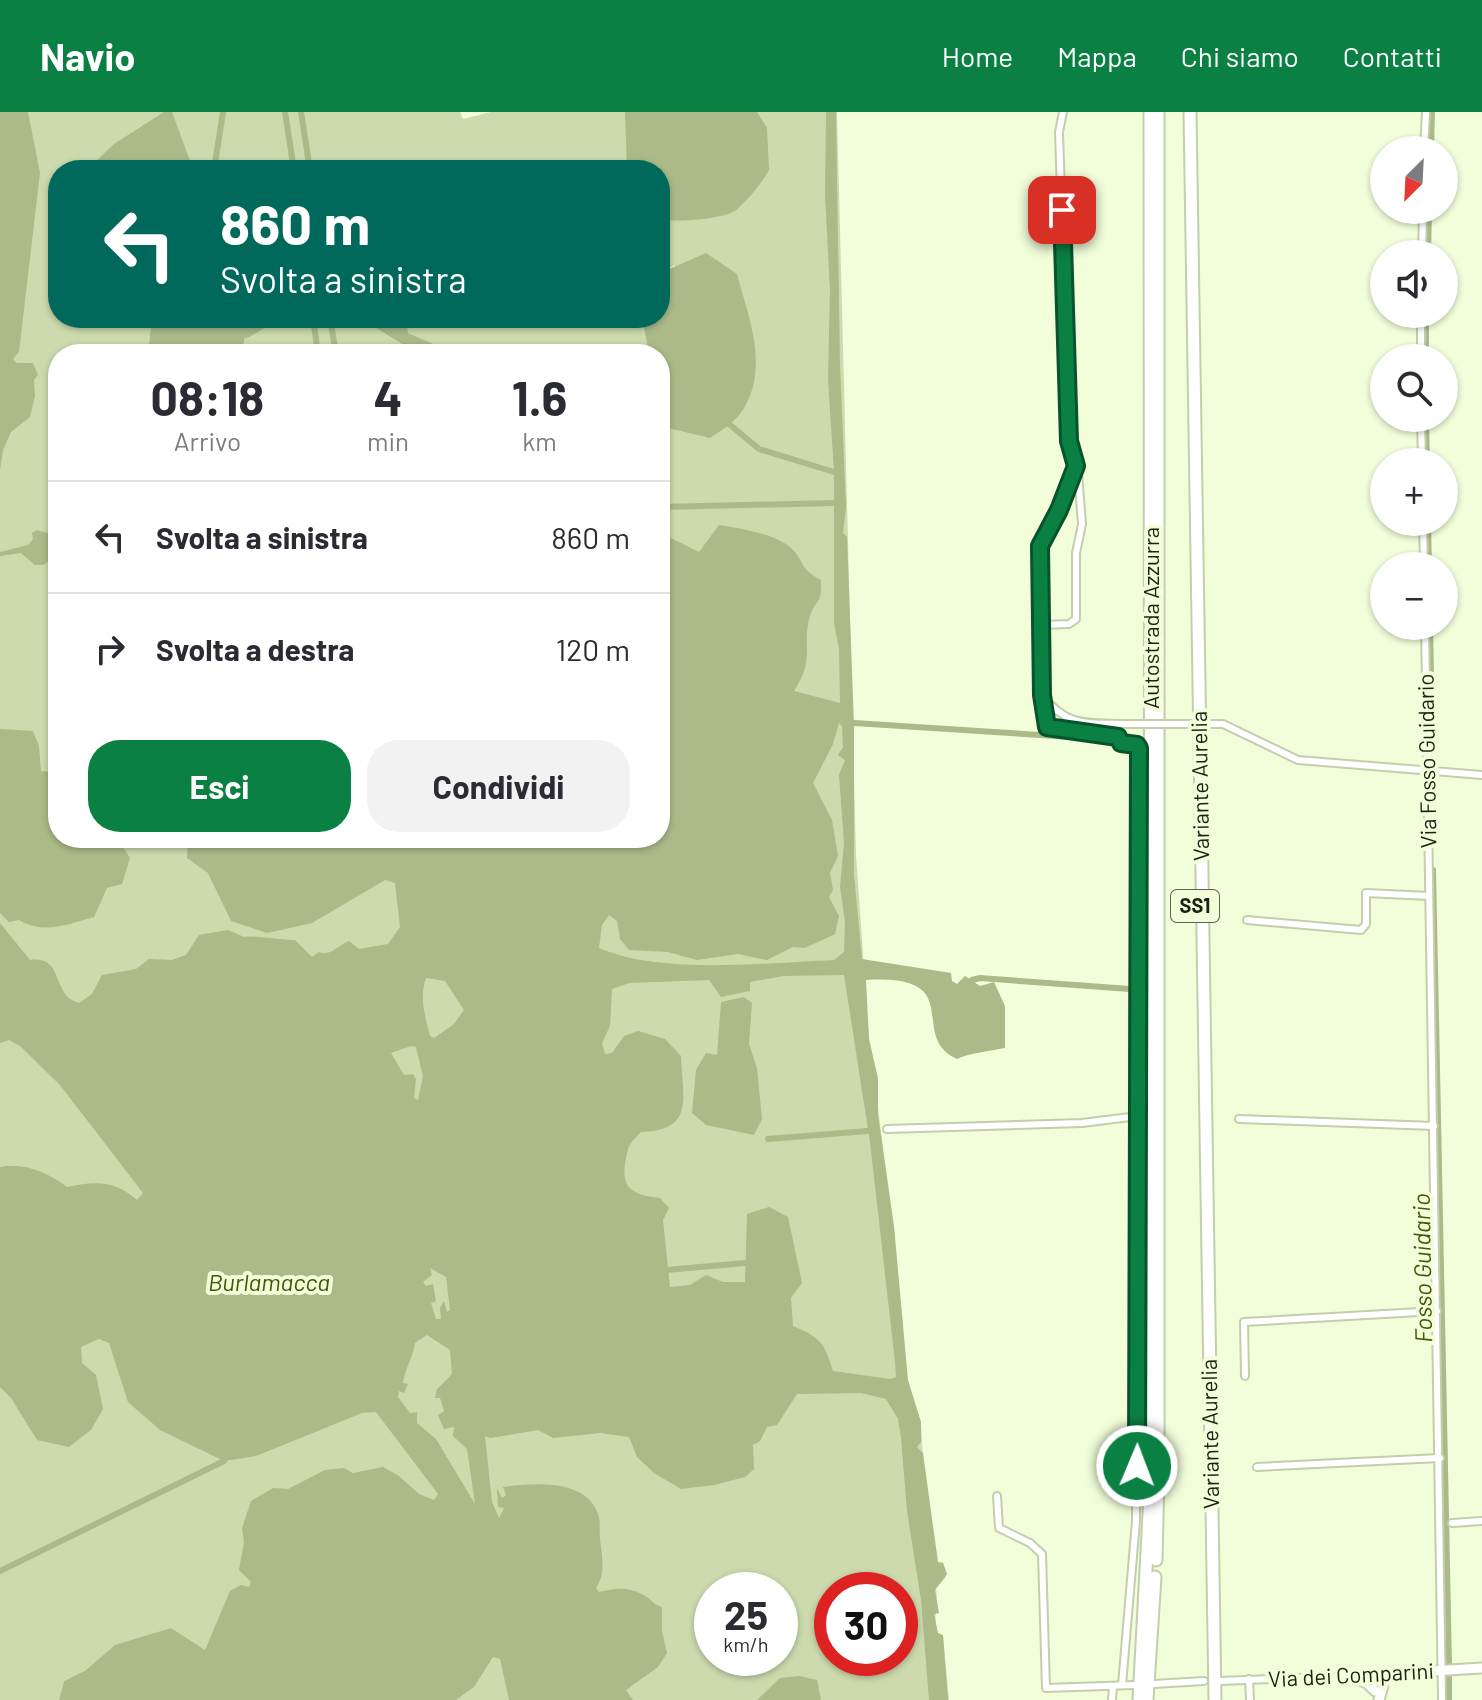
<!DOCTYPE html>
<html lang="it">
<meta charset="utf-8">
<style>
:root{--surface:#fff;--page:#f2f2f3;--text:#2b2b33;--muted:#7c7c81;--line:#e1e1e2;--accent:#0b8043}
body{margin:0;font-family:Barlow,sans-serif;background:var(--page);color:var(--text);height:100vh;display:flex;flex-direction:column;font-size:30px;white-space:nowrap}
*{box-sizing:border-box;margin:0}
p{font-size:26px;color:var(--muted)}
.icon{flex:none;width:44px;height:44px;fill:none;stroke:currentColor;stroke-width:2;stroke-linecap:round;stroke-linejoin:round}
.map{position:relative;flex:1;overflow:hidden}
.details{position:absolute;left:48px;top:232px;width:622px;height:504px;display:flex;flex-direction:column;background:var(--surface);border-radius:32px;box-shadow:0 2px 6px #0004}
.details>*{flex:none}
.hud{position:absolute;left:48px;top:48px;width:622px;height:168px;border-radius:32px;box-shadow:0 2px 6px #0004;background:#00695c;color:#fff;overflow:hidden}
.needle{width:52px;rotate:204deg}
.buttons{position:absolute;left:1370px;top:24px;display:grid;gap:16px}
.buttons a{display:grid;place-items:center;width:88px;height:88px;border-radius:50%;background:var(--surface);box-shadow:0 2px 6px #0004;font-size:40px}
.speed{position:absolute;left:694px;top:1460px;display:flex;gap:16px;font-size:40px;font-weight:700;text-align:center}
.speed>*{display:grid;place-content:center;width:104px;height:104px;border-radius:50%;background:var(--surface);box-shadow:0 2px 6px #0004;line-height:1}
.speed small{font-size:20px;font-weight:400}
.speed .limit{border:12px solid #d22;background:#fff;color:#111}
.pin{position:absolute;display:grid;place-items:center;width:68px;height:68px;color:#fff;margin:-34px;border-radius:16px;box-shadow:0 4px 12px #0006}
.me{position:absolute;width:88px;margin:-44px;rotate:1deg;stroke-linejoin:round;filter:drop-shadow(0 0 6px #0008)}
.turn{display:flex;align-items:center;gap:28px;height:168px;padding:0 40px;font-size:36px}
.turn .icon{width:104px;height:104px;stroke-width:2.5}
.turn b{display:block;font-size:56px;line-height:68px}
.eta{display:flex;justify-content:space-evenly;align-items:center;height:136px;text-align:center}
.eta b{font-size:48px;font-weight:700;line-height:56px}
.primary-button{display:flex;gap:16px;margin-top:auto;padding:16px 40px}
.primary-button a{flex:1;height:92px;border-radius:32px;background:var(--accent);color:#fff;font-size:32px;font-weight:700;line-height:92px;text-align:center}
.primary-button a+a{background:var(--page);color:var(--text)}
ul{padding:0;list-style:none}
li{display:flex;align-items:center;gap:24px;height:112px;padding:0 40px;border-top:2px solid var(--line)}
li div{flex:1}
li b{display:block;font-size:30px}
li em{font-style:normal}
header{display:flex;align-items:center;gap:48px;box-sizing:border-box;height:112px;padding:0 40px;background:var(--accent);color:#fff}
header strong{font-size:38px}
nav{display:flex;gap:44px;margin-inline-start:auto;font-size:28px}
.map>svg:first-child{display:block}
</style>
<header>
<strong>Navio</strong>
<nav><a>Home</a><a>Mappa</a><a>Chi siamo</a><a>Contatti</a></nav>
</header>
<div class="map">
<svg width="1482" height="1588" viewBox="0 0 1482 1588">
<rect width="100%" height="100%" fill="#f2feda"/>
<g fill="#ccdaad" fill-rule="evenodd">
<path d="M0 0H460L463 7 491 0H837L856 743 869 927 892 1105 908 1279 921 1313 924 1364 937 1452 943 1450 946 1465 936 1476C939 1493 932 1504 938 1522L943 1524 949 1588H227L197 1536 171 1516 115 1534 86 1558 64 1569 59 1588H0ZM58 58H660V161L675 153 668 316 660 302V726H58V242H148L151 213 160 206H58ZM712 1478H780V1546H712ZM832 1478H900V1546H832Z"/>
<polygon points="255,206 365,206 366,210 415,240 428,242 243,242 244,228"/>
<polygon points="407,206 642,206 649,242 448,242 441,235 408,221"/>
</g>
<g fill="#abba88" fill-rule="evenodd">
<polygon points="0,0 28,0 40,61 19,240 13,247 17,251 33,251 38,263 34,268 35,284 30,305 11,320 3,338 0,358"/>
<polygon points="164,0 172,0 193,57 97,58 94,51 114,32"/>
<path d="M625 0H757L767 16 769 58C761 72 749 87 736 98 725 107 675 111 660 107V58H627Z"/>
<path d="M826 0H836L840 254 846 395 843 421 847 425 854 613V763L862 847 951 861 952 869 957 872 965 864 980 874 994 870 1005 894V936C991 939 968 941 957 947 906 924 970 862 866 868L869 927 878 966V1003L894 1114 908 1268 921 1310V1330L917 1335 923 1341 938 1450 943 1451 947 1462 935 1478 939 1501 934 1502 938 1521 943 1523 948 1588H929L921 1488 907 1399 901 1326 898 1307 886 1287 861 1281 797 1282 777 1313 767 1315 760 1329 753 1333 754 1357 745 1365 714 1373 681 1377 654 1361 637 1345 629 1325 600 1321 553 1326 538 1318 490 1326 485 1324 492 1390 499 1406 504 1396 498 1395 497 1376 502 1386 506 1383 503 1375C532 1371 586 1366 598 1402 601 1410 599 1419 600 1427 602 1443 606 1461 596 1476L599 1480C615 1476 630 1474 645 1484 652 1488 654 1493 662 1495V1519L667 1541 658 1555 626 1578 633 1588H509L500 1547 493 1545 474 1575 456 1588H59L64 1569 86 1558 115 1533 171 1516 205 1538 230 1479 241 1473 249 1475 251 1470 239 1458 244 1430 242 1416 251 1389 273 1376 288 1377 325 1358 344 1356 353 1361 383 1355 399 1364 419 1382 434 1388 438 1382 376 1300 362 1301 256 1344 224 1349 160 1318 128 1290 109 1231 99 1227 81 1235 82 1251 96 1263 103 1297 91 1318 69 1335 37 1328 11 1286 0 1275V1055C24 1050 49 1061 67 1075 95 1069 115 1068 137 1088L143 1081 60 973 20 934 9 928 0 931V811L30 848C65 843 50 883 79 891L92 882 102 863 136 857 149 847 172 848 186 843 199 823 228 818 244 825C251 823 284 828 295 828L312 845 319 840C331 845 338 833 349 829L359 837 388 832 400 815 395 771 385 768 312 811 267 821 231 809 208 761 187 746 188 726H660V560L669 559 661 541 665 510 660 457 671 426 699 440 719 413C739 416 776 422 791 436 806 450 797 455 821 468 822 495 816 485 810 504 801 536 816 545 794 579L840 591 839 537 834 511V360L828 267 830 178 825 84ZM839 611 842 614 843 635 838 643 845 648 839 663 844 731 840 775 845 810 844 840 834 848C765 851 662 863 599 836L602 813 609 803 617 809 620 827 629 838 668 840 697 848 738 842 767 848 793 835 805 836 835 822 839 804 829 785 833 778 830 761 838 744 832 708 813 671 833 632ZM844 863 870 1030 895 1250 896 1265 890 1267 833 1259C824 1230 821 1226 793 1214L791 1186 802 1171 788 1105 769 1095 747 1102 745 1170H723L706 1163 690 1173 670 1175 663 1108 669 1096 660 1086C637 1083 621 1079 625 1053 628 1034 628 1033 641 1020 696 1019 682 984 681 944L665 927 638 919 624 924 612 941 605 942 602 931 610 914 612 877 629 871 709 868 721 885 750 879V870L784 864ZM426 866 445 869 464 898 454 912 434 926 430 924C425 903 419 886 426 866ZM411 934 416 935 423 964 418 988 414 986 416 967 413 962 404 963 391 941ZM430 1156 446 1165 450 1198 447 1200 444 1189 440 1196 441 1207H436L431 1191 436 1189 433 1172 426 1174 423 1170 432 1163ZM427 1223 450 1238 452 1262 437 1277 435 1286H440L444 1299 438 1303 444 1317 454 1315 453 1324 467 1337 475 1392 436 1327 417 1311V1300L410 1301 398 1285 399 1279 404 1281 408 1272 403 1271C405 1256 413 1246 415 1231Z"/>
<path d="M706 141 737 162C749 207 771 259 740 302 732 312 720 319 710 326L668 316 660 302V242H649L642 206H660V161Z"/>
<polygon points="160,206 255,206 244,228 243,242 148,242 151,213"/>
<polygon points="365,206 407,206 408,221 441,235 448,242 415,240 366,210"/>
<polygon points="37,418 47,421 58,419 58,443 43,453 35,453 21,441 0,444 0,440 28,433 33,427 32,421"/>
<path d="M0 617 33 619 39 634 41 659 58 660V726H121V732L130 746 122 772 107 776 94 805C68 812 44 823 19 808L9 810 0 801Z"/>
<polygon points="744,885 752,891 749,932 757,956 762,1007 754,1023 706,1013 692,1001 696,958 706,941 717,943 721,890"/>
<polygon points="799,1564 817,1568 821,1588 757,1588 780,1566"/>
</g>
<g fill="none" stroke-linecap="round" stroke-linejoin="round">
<g stroke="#abba88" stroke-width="6">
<polyline points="285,0 294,58"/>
<polyline points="301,0 310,58"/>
<polyline points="1431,38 1432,0"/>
<polyline points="214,58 223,0"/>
<polyline points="1428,142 1429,98"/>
<polyline points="260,206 254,209 247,223 275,206"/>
<polyline points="313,206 318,242"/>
<polyline points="330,206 336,242"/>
<polyline points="1426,246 1426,202"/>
<polyline points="1426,306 1427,350"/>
<polyline points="729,312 759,337 834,360"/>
<polyline points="660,395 834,391"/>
<polyline points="1428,410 1429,454"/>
<polyline points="1430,514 1432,612"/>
<polyline points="854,611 1133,629 1131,996"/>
<polyline points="1433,758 1449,1553"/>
<polyline points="972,868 980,866 1130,877"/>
<polyline points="768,1027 868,1019"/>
<polyline points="666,1158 745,1151"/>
<polyline points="0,1459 224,1349"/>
<polyline points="1449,1561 1449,1588"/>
</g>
<defs>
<g id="street">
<polyline points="1063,0 1059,20 1069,329 1078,361 1082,412 1076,441 1076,507 1069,512 1041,513 1042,583 1047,615 1118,625 1121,631 1137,633 1139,636 1138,1004"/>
<polyline points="1424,38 1426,0"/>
<polyline points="1422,142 1423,98"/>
<polyline points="1421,246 1421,202"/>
<polyline points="1421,306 1422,350"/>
<polyline points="1423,410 1424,454"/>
<polyline points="1041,513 1040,434 1059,398 1076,354"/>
<polyline points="1425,514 1442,1588"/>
<path d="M1042 583C1067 615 1086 611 1124 612"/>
<polyline points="1223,612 1298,648 1482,663"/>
<polyline points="1247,808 1361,818 1366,812 1366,781 1429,784"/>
<polyline points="1239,1007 1434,1014"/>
<polyline points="887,1017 1082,1011 1138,1004 1136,1409 1122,1573"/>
<polyline points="1245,1264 1244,1210 1437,1199"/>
<polyline points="1257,1355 1440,1346"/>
<polyline points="997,1384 999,1416 1030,1431 1042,1442 1046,1576 1134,1573"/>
<polyline points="1452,1411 1482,1409"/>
<polyline points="1249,1567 1250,1588"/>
<polyline points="1220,1569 1348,1564"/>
<polyline points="1154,1572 1204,1569"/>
<polyline points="1112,1588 1113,1574"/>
</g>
<g id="secondary">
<polyline points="1348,1564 1482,1556"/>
<polyline points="1355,1566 1367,1571 1375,1579"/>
<polyline points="1379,1588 1383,1574 1381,1563"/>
</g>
<g id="highway">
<polyline points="1190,0 1215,1588"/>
<polyline points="1156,1448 1158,1364 1158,0"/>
<polyline points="1139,1588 1151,1365 1150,0"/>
<polyline points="1147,1588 1155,1465"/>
</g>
</defs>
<use href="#street" stroke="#c3ceac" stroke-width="10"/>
<use href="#secondary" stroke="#c3ceac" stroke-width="13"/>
<use href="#highway" stroke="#c3ceac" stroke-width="15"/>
<use href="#street" stroke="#fff" stroke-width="6"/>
<use href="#secondary" stroke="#fff" stroke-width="9"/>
<use href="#highway" stroke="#fff" stroke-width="11"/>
<defs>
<polyline id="street-bridge" points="1124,612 1223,612"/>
</defs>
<use href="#street-bridge" stroke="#c3ceac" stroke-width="10" stroke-linecap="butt"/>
<use href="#street-bridge" stroke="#fff" stroke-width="6"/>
</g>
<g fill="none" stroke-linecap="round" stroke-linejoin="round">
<defs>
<polyline id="route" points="1062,98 1069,329 1076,354 1059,398 1040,434 1042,583 1047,615 1118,625 1121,631 1137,633 1139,636 1137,1354"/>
</defs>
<use href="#route" stroke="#07532c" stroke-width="20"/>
<use href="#route" stroke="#0b8043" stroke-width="14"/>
</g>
<g text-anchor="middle" stroke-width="8" stroke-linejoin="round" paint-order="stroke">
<rect fill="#f2feda" stroke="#5d634f" stroke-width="2" x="1171" y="778" width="48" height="32" rx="6"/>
<g font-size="20" font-weight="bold" fill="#1d2114">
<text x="1195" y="801">SS1</text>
</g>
<g font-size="22" fill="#1d2114" stroke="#f2feda">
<text transform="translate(1151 506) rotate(-90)" y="8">Autostrada Azzurra</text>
<text transform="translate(1427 649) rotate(-91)" y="8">Via Fosso Guidario</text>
<text transform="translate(1200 674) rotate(-91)" y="8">Variante Aurelia</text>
<text transform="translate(1210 1322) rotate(-91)" y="8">Variante Aurelia</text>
<text transform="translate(1351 1563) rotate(-3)" y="8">Via dei Comparini</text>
</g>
<g font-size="24" font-style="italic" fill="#465706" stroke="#f2feda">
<text transform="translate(1423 1156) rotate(-91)" y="8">Fosso Guidario</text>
<text x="269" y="1179">Burlamacca</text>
</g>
</g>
</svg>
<div class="buttons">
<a><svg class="needle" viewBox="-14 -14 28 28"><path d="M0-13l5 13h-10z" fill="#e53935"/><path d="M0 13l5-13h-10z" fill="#7c7c81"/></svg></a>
<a><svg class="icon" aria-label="sound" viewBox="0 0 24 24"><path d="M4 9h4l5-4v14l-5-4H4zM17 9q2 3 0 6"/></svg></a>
<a><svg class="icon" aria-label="search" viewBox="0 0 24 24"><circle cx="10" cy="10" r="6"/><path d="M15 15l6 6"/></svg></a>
<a>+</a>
<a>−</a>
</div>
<div class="speed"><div>25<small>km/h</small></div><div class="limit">30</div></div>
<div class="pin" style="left:1062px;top:98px;background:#d93025"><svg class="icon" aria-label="arrive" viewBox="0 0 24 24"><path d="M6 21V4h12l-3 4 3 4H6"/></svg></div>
<svg class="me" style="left:1137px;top:1354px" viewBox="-20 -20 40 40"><circle r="17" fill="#0b8043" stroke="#fff" stroke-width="3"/><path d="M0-11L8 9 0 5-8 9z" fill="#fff"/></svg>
<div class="hud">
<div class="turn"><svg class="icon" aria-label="left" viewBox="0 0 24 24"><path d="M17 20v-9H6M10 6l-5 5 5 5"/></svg><div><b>860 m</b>Svolta a sinistra</div></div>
</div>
<section class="details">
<div class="eta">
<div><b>08:18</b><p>Arrivo</p></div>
<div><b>4</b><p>min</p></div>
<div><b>1.6</b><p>km</p></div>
</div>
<ul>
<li><svg class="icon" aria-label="left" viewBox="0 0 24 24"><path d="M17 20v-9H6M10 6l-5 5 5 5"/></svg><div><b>Svolta a sinistra</b></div><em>860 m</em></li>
<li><svg class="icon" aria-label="right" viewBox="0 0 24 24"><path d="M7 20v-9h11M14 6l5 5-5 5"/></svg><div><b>Svolta a destra</b></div><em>120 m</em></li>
</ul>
<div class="primary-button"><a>Esci</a><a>Condividi</a></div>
</section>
</div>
